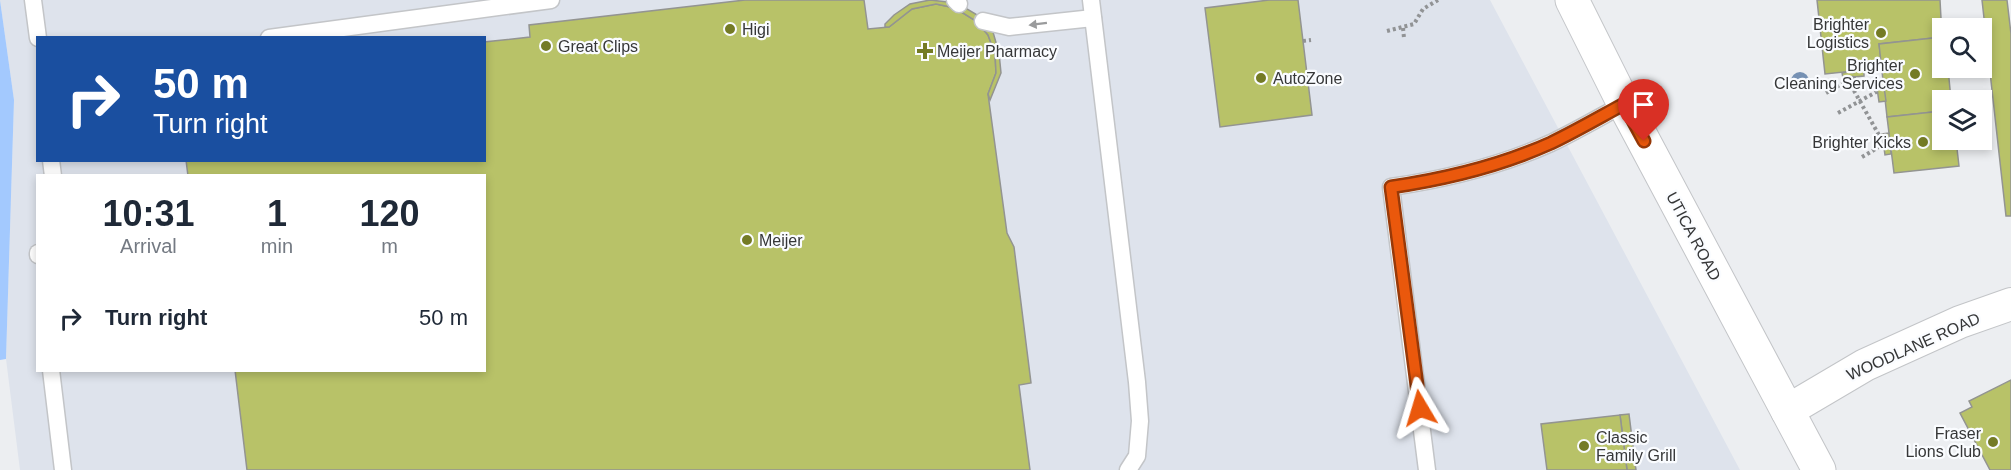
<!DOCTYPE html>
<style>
:root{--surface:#fff;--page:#f2f2f3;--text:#1f2937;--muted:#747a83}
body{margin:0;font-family:Arial,sans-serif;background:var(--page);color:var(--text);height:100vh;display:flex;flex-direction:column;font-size:22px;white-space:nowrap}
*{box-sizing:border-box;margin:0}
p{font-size:20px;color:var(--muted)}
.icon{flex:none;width:33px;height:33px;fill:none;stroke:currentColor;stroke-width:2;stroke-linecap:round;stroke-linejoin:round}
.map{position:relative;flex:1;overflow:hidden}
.drawer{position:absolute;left:36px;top:174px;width:450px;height:198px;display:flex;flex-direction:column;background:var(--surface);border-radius:0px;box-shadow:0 3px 9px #0003}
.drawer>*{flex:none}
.guide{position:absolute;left:36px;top:36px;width:450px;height:126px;border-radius:0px;box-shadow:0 3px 9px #0003;background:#1a4fa0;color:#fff;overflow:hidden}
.controls{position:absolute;left:1932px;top:18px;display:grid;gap:12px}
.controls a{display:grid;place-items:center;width:60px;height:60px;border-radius:0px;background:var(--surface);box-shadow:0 3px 9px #0003;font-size:30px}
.pin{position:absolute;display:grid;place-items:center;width:51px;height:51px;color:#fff;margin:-62px -26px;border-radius:50% 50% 50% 0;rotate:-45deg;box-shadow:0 0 6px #0007}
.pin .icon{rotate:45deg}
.me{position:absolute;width:66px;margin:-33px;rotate:353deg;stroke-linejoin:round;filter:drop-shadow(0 0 4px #0008)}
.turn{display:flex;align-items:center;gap:21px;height:126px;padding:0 18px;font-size:27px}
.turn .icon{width:78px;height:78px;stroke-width:2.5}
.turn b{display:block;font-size:42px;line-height:51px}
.eta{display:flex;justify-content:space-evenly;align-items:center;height:102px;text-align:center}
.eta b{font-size:36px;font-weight:700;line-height:42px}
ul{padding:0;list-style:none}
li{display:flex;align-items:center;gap:18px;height:84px;padding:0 18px}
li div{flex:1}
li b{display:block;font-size:22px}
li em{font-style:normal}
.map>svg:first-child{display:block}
</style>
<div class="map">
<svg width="2011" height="470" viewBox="0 0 2011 470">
<rect width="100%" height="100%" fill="#eceef1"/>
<path fill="#dee3ec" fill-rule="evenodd" d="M0 0H1490L1740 470H20L6 359 14 100ZM38 38H484V160H38ZM38 176H484V370H38Z"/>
<polygon fill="#a3c9fe" points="0,0 14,100 6,359 0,360"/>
<g fill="#b8c268" stroke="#939491" stroke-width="1.5">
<polygon points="745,0 864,0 868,29 889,27 912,9 936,4 955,8 976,21 988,35 995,54 996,73 988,94 1007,233 1014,247 1031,383 1019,385 1030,470 247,470 235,370 484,370 484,176 188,176 186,160 484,160 484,42 530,37 529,25"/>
<polygon points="930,0 957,3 979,16 993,32 999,53 1001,73 990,100 988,94 996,73 995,54 988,35 976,21 955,8 936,4 912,9 889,27 885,27 885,24 894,15 910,4"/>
<polygon points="1269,0 1298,0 1312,115 1220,127 1205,8"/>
<polygon points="1817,0 1940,0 1942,37 1879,44 1882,68 1825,74"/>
<polygon points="1982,0 2007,0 2011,34 2011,216 2006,216"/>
<polygon points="1942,37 1942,68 1948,68 1951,100 1942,100 1942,111 1887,117 1879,44"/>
<polygon points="1864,70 1864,76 1843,78 1842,73"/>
<polygon points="1883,80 1886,101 1879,102 1876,81"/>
<polygon points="1942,111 1942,140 1956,140 1959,166 1894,173 1887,117"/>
<polygon points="1889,133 1891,154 1885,155 1882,134"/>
<polygon points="2011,380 2011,470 1990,470 1960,413 1972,407 1969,401"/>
<polygon points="1629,414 1636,470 1627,470 1620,415"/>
<polygon points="1620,415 1627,470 1547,470 1541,424"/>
</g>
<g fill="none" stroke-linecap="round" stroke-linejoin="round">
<defs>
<g id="lane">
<polyline points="33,0 38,38"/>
<polyline points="955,0 959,4"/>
<polyline points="1091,0 1137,382 1140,421 1137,456 1128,470"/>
<polyline points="983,21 1009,27 1093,18"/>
<polyline points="269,38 551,0"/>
<polyline points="51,160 53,176"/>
<polyline points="38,253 38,255"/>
<polyline points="51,370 63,470"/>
<path d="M1427 470 1391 187C1446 179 1500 166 1551 143 1576 131 1600 117 1624 104"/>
</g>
<polyline id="street" points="1787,411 1865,365 1960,322 2011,304"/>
<polyline id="secondary" points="1572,0 1624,104 1819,470"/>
</defs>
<use href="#lane" stroke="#c3c5c8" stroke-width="19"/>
<use href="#street" stroke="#c3c5c8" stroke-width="34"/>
<use href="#secondary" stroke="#c3c5c8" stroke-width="35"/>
<g stroke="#919395" stroke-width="4" stroke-dasharray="3 3" stroke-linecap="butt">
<polyline points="1403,28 1404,38"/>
<polyline points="1387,31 1414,24 1423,9 1438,0"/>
<polyline points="1303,41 1311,40"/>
<polyline points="1848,80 1884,144 1862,157"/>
<polyline points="1826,93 1854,77 1853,71"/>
<polyline points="1838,113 1878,91"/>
</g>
<use href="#lane" stroke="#fff" stroke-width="16"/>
<use href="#street" stroke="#fff" stroke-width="32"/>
<use href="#secondary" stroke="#fff" stroke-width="33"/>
</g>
<circle fill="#7590b3" cx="1800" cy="81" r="9"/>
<defs><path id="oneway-solid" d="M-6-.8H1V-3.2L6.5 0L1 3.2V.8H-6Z" transform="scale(1.5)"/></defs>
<use fill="#9a9b9c" href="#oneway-solid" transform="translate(1038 24) rotate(173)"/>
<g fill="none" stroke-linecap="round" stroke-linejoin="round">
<defs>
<path id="route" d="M1420 408 1391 187C1446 179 1500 166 1551 143 1576 131 1600 117 1624 104L1644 141"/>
</defs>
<use href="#route" stroke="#983908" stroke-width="15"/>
<use href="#route" stroke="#ea580c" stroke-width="10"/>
</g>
<g fill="#747b25" stroke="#fafcff" stroke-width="2">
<circle cx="730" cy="29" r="6"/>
<circle cx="1881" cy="33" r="6"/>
<circle cx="546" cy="46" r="6"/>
<path d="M922 42h6v6h6v6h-6v6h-6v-6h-6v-6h6z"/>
<circle cx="1915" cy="74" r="6"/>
<circle cx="1261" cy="78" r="6"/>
<circle cx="1923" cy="142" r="6"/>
<circle cx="747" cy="240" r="6"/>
<circle cx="1993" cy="442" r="6"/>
<circle cx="1584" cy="446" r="6"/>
</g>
<g text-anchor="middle" stroke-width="4.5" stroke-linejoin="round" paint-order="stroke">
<g font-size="16" fill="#363738" stroke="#fafcff" text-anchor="start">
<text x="1869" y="30" text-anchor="end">Brighter<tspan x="1869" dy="18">Logistics</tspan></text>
<text x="742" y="35">Higi</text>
<text x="558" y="52">Great Clips</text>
<text x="937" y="57">Meijer Pharmacy</text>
<text x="1903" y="71" text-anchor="end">Brighter<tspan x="1903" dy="18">Cleaning Services</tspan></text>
<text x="1273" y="84">AutoZone</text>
<text x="1911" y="148" text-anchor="end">Brighter Kicks</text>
<text x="759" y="246">Meijer</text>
<text x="1981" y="439" text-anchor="end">Fraser<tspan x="1981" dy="18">Lions Club</tspan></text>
<text x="1596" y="443">Classic<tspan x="1596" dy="18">Family Grill</tspan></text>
</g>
<g font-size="16" fill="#363738" stroke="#fafcff">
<text transform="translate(1694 236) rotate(62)" y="6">UTICA ROAD</text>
<text transform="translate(1913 346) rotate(-24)" y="6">WOODLANE ROAD</text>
</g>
</g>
</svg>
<div class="controls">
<a><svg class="icon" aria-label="search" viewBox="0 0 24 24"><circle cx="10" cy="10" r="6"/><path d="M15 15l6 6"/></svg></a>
<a><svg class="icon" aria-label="layers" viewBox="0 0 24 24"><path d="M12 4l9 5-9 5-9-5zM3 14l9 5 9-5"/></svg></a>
</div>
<div class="pin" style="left:1644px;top:141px;background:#d93025"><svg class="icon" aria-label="arrive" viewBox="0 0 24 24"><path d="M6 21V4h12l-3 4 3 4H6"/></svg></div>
<svg class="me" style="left:1420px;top:408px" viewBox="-20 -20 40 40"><path d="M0-17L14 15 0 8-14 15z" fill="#ea580c" stroke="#fff" stroke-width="4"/></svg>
<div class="guide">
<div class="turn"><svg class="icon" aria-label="right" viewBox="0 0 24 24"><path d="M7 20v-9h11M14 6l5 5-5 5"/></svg><div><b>50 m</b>Turn right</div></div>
</div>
<section class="drawer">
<div class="eta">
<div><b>10:31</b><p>Arrival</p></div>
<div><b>1</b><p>min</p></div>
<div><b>120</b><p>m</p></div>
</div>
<ul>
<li><svg class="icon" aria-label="right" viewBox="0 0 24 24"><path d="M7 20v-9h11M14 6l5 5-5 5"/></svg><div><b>Turn right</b></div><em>50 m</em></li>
</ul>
</section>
</div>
